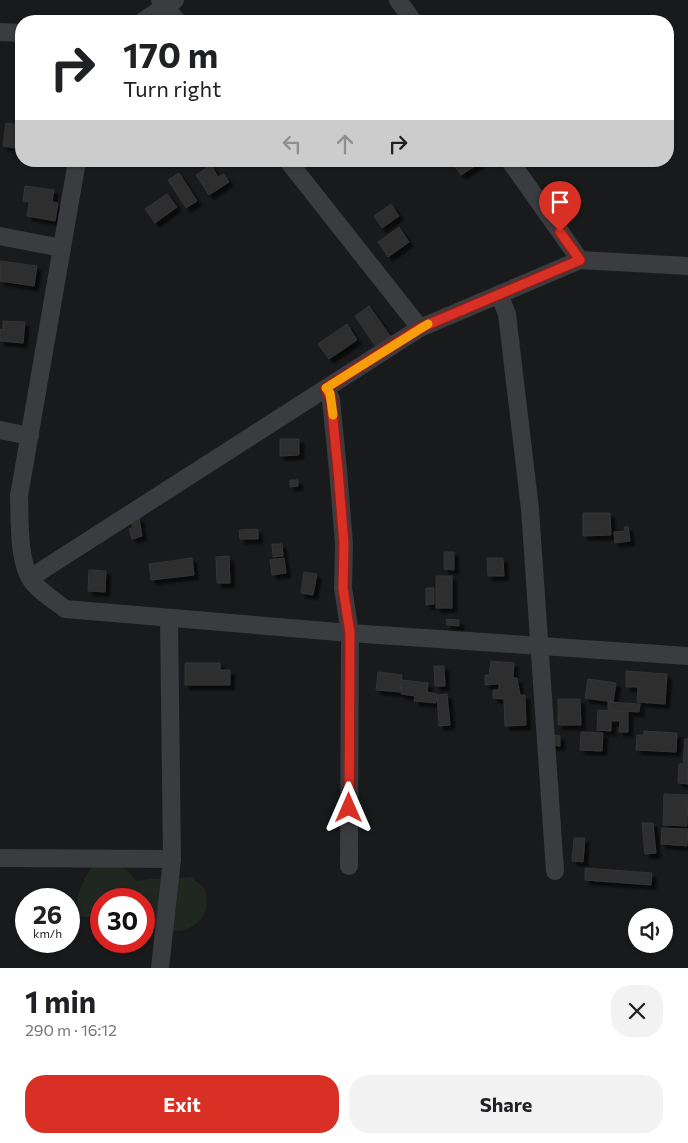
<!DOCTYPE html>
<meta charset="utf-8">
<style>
:root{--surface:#fff;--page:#f2f2f2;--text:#202124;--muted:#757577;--accent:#d93025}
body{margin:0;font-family:Commissioner,sans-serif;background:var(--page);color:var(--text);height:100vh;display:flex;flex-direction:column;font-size:19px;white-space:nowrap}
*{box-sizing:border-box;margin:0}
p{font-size:16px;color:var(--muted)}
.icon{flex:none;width:28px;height:28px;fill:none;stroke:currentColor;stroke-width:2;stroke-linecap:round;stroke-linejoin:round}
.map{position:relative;height:968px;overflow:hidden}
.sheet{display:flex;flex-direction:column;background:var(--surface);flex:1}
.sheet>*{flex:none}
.hud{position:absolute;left:15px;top:15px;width:659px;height:152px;border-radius:20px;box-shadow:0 1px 4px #0004;background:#fff;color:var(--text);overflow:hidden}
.controls{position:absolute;left:628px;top:908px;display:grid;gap:10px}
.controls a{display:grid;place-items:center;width:45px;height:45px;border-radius:50%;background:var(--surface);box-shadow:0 1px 4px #0004;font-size:25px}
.speed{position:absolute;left:15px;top:888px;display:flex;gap:10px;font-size:25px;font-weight:700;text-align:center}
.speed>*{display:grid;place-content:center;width:65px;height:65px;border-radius:50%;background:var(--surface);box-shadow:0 1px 4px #0004;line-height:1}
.speed small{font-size:12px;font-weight:400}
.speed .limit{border:8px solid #d22;background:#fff;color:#111}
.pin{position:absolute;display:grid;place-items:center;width:42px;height:42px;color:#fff;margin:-51px -21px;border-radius:50% 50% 50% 0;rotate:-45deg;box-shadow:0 0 5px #0007}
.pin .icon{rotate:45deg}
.me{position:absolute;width:55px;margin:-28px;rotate:0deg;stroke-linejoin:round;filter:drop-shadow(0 0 4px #0008)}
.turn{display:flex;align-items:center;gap:18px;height:105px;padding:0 25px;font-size:22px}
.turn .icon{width:65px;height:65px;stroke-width:2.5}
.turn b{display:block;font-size:35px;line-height:42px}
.lanes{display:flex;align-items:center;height:48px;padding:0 25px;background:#0003;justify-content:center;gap:25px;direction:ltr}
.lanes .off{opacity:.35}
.round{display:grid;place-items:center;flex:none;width:52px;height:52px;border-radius:20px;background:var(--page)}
.overview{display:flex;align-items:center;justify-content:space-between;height:85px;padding:0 25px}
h1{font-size:30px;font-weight:700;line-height:38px}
.cta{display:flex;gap:10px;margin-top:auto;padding:10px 25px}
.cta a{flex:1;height:58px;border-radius:20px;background:var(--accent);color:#fff;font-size:20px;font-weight:700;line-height:58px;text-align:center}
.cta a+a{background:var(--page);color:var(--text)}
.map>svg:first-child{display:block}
</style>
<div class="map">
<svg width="688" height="968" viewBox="0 0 688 968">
<defs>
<filter id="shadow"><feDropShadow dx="4.5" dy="4.5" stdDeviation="1" flood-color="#0009"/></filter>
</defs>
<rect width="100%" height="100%" fill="#191a1b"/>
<path fill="#202620" d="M109 862 125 868 137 881C156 877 173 880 192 877 196 881 203 886 205 891 211 909 201 926 183 930 171 933 155 930 144 926V899H101V918L77 916C76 896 81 883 92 866Z"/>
<g fill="#2d2d2f" stroke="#343437" filter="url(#shadow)">
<polygon points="6,123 21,125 21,149 3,146"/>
<polygon points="479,161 480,163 461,175 452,162"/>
<polygon points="211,165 218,177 224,174 229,182 209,195 196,175"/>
<polygon points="179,173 197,201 186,208 168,180"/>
<polygon points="25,186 54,190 52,202 58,203 55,221 27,216 29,202 23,201"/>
<polygon points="167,194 177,207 155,223 145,209"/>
<polygon points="391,204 399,216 382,228 374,216"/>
<polygon points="399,227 409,242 388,257 378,242"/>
<polygon points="0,261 37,266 34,286 0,281"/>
<polygon points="369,306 391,337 376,347 355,316"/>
<polygon points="3,321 25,322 23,343 0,341 0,329 3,330"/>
<polygon points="347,324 357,340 329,359 318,344"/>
<polygon points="280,439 299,439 299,455 280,456"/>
<polygon points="290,480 298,480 298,486 290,487"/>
<polygon points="583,513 610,513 611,535 583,536"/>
<polygon points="139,517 142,536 132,539 129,529 133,528 130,520"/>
<polygon points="624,527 628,527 630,541 615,543 614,532 625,531"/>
<polygon points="258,529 258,539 240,539 239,530"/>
<polygon points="272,544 282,544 283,556 273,557"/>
<polygon points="444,552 454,552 454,570 444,569"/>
<polygon points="229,556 230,583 217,583 216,557"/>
<polygon points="192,558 194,575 151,580 149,564"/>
<polygon points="284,558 286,573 272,575 270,560"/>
<polygon points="487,558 503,558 504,576 488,576"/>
<polygon points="89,570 106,571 105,592 88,591"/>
<polygon points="304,572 317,574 313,595 301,593"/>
<rect x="436" y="576" width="16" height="32"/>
<polygon points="426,588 434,588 434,604 426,605"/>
<polygon points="446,619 459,620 459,626 447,625"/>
<polygon points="491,661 514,663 513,678 517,678 520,695 525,695 526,725 505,726 504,699 493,698 493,690 499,690 499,684 485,685 485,675 489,675"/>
<polygon points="185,663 220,663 220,670 230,670 230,685 185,685"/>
<polygon points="434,666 444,666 445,686 435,686"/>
<polygon points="626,671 667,674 665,704 637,702 638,687 626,687"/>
<polygon points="378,672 402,675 400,692 376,690"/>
<polygon points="588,679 616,683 613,702 585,698"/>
<polygon points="402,680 428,683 427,692 437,694 436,703 414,701 415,696 401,694"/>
<polygon points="447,694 450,725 439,726 437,695"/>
<polygon points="558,699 580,699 581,725 558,725"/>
<polygon points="608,702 640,704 639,712 608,710"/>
<polygon points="598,710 628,712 628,732 619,732 620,721 611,721 611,731 597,730"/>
<polygon points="644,731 677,733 676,752 636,750 637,735 644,735"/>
<polygon points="581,732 603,733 602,751 580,750"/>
<polygon points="551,735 560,736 560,746 550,745"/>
<polygon points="685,739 688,739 688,784 678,783 679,764 683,764"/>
<polygon points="664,794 688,795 687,826 663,825"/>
<polygon points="642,823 653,823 656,853 645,854"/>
<polygon points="662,828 688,829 687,846 661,844"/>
<polygon points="574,838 585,838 583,862 572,861"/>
<polygon points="585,868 652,873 651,885 585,880"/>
</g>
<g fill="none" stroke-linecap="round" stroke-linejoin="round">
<g stroke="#3b3c40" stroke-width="18">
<polyline points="160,0 177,21"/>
<polyline points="398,0 413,21"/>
<polyline points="143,21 175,0"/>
<polyline points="0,32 21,33"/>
<path d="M77 161 19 496C20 519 18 558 30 578 37 590 54 600 65 609L350 633 688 656"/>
<polyline points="288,161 420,328"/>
<polyline points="510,161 580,260"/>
<polyline points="0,236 62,248"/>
<polyline points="499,294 507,314 530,509 555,871"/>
<polyline points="326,388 331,400 338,470 344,544 343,588 350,633 349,866"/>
<polyline points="0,430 30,436"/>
<polyline points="30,578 420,328 580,260 688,266"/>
<polyline points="0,858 172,859"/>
<polyline points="160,968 172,859 169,618"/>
</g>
</g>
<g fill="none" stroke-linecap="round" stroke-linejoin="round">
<defs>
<polyline id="route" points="349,808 350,633 343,588 344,544 338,470 331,400 326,388 420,328 580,260 560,232"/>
</defs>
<use href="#route" stroke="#8d1f18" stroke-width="12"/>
<use href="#route" stroke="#d93025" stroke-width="9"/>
<polyline stroke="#f59e0b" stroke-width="9" points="333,415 330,393 326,388 428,324"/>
</g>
</svg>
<div class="controls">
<a><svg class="icon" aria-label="sound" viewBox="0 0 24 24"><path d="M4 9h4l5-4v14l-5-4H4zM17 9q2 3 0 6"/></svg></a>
</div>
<div class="speed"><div>26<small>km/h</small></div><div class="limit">30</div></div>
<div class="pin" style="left:560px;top:232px;background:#d93025"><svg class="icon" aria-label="arrive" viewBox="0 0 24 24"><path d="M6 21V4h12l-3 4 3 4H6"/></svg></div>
<svg class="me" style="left:349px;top:808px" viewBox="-20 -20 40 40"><path d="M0-17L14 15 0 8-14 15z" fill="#d93025" stroke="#fff" stroke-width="4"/></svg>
<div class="hud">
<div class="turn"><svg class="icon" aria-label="right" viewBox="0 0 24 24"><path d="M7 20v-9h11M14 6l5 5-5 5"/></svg><div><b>170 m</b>Turn right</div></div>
<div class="lanes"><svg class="icon off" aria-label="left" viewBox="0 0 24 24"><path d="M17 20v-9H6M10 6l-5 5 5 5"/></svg><svg class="icon off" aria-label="ahead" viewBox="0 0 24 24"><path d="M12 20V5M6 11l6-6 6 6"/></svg><svg class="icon" aria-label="right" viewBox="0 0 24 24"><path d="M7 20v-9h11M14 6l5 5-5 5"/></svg></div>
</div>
</div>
<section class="sheet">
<div class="overview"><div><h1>1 min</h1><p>290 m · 16:12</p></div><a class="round"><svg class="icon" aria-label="close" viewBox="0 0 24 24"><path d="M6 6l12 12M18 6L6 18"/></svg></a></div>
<div class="cta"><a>Exit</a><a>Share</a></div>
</section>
